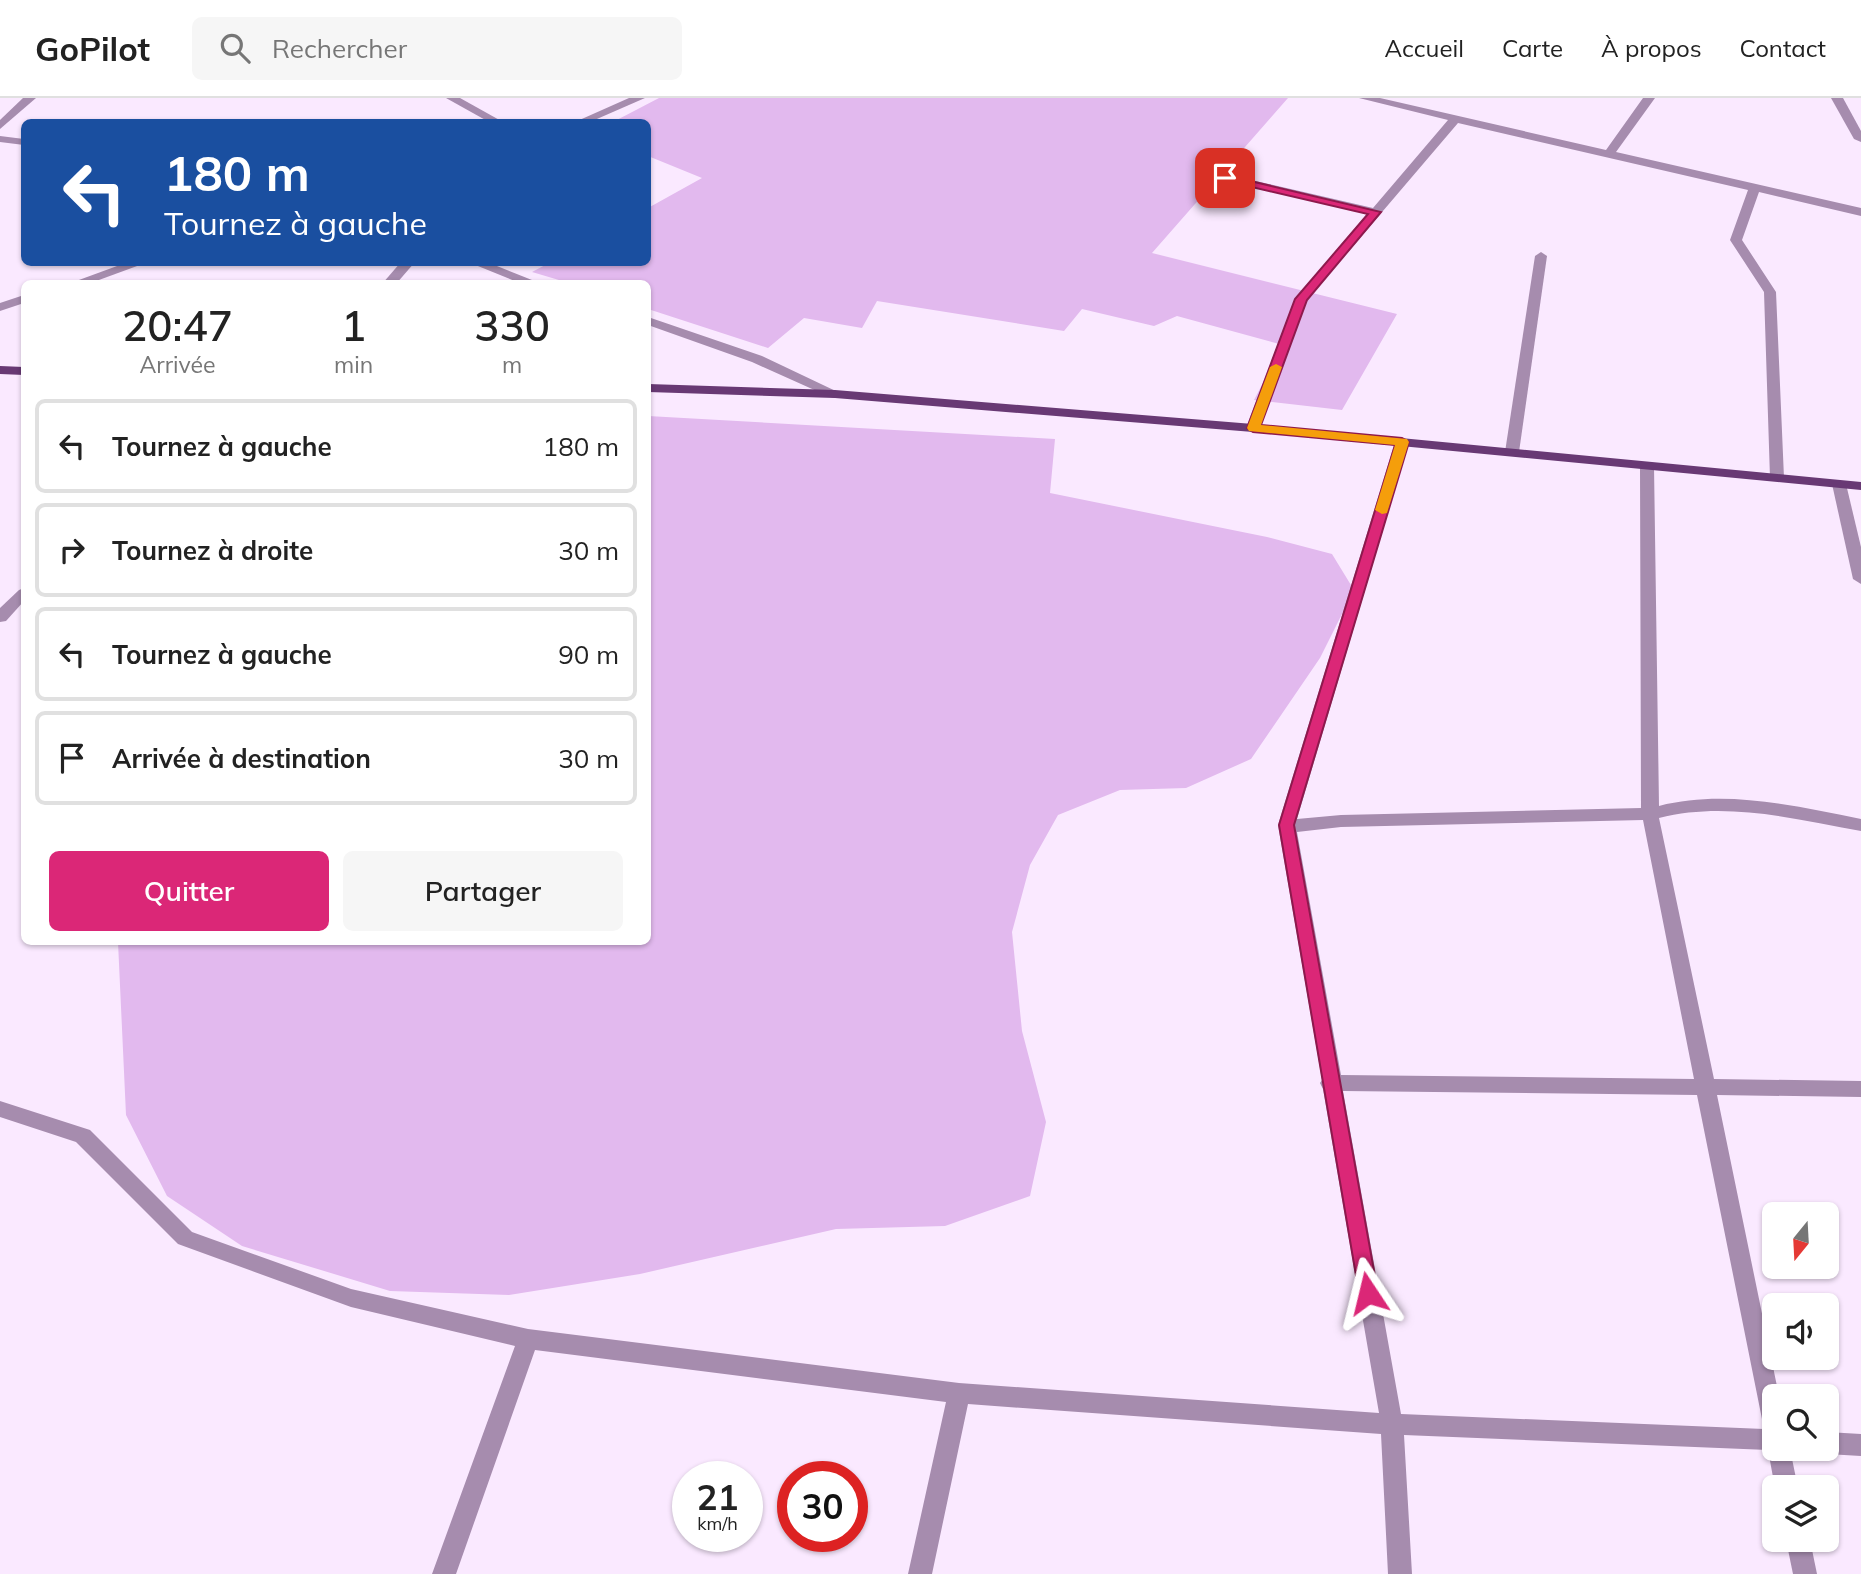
<!DOCTYPE html>
<html lang="fr">
<meta charset="utf-8">
<style>
:root{--surface:#fff;--page:#f6f6f6;--text:#222;--muted:#767676;--line:#e0e0e0;--accent:#db2777}
body{margin:0;font-family:Mulish,sans-serif;background:var(--page);color:var(--text);height:100vh;display:flex;flex-direction:column;font-size:26px;white-space:nowrap}
*{box-sizing:border-box;margin:0}
p{font-size:23px;color:var(--muted)}
.icon{flex:none;width:38px;height:38px;fill:none;stroke:currentColor;stroke-width:2;stroke-linecap:round;stroke-linejoin:round}
.map{position:relative;flex:1;overflow:hidden}
.drawer{position:absolute;left:21px;top:182px;width:630px;height:665px;display:flex;flex-direction:column;background:var(--surface);border-radius:10px;box-shadow:0 2px 5px #0004}
.drawer>*{flex:none}
.top-card{position:absolute;left:21px;top:21px;width:630px;height:147px;border-radius:10px;box-shadow:0 2px 5px #0004;background:#1a4fa0;color:#fff;overflow:hidden}
.needle{width:46px;rotate:198deg}
.buttons{position:absolute;left:1762px;top:1104px;display:grid;gap:14px}
.buttons a{display:grid;place-items:center;width:77px;height:77px;border-radius:10px;background:var(--surface);box-shadow:0 2px 5px #0004;font-size:35px}
.speed{position:absolute;left:672px;top:1363px;display:flex;gap:14px;font-size:35px;font-weight:700;text-align:center}
.speed>*{display:grid;place-content:center;width:91px;height:91px;border-radius:50%;background:var(--surface);box-shadow:0 2px 5px #0004;line-height:1}
.speed small{font-size:18px;font-weight:400}
.speed .limit{border:10px solid #d22;background:#fff;color:#111}
.pin{position:absolute;display:grid;place-items:center;width:60px;height:60px;color:#fff;margin:-30px;border-radius:14px;box-shadow:0 4px 10px #0006}
.me{position:absolute;width:77px;margin:-38px;rotate:350deg;stroke-linejoin:round;filter:drop-shadow(0 0 5px #0008)}
.turn{display:flex;align-items:center;gap:24px;height:147px;padding:0 28px;font-size:32px}
.turn .icon{width:91px;height:91px;stroke-width:2.5}
.turn b{display:block;font-size:49px;line-height:60px}
.eta{display:flex;justify-content:space-evenly;align-items:center;height:119px;text-align:center}
.eta b{font-size:42px;font-weight:600;line-height:49px}
.action{display:flex;gap:14px;margin-top:auto;padding:14px 28px}
.action a{flex:1;height:80px;border-radius:10px;background:var(--accent);color:#fff;font-size:28px;font-weight:600;line-height:80px;text-align:center}
.action a+a{background:var(--page);color:var(--text)}
ul{padding:0;list-style:none}
li{display:flex;align-items:center;gap:21px;height:94px;margin:0 14px 10px;padding:0 14px;border:4px solid var(--line);border-radius:10px}
li div{flex:1}
li b{display:block;font-size:26px}
li em{font-style:normal}
header{display:flex;align-items:center;gap:42px;box-sizing:border-box;height:98px;padding:0 35px;background:var(--surface);border-bottom:2px solid var(--line)}
header strong{font-size:33px}
nav{display:flex;gap:38px;margin-inline-start:auto;font-size:24px}
.search{width:490px;height:63px;background:var(--page);display:flex;align-items:center;gap:18px;box-sizing:border-box;padding:0 24px;border-radius:10px;color:var(--muted);font-size:26px}
.map>svg:first-child{display:block}
</style>
<header>
<strong>GoPilot</strong>
<div class="search"><svg class="icon" aria-label="search" viewBox="0 0 24 24"><circle cx="10" cy="10" r="6"/><path d="M15 15l6 6"/></svg>Rechercher</div>
<nav><a>Accueil</a><a>Carte</a><a>À propos</a><a>Contact</a></nav>
</header>
<div class="map">
<svg width="1861" height="1476" viewBox="0 0 1861 1476">
<rect width="100%" height="100%" fill="#fae9ff"/>
<g fill="#e2b9ee">
<polygon points="659,0 1288,0 1152,155 1397,216 1342,312 1254,302 1283,247 1177,218 1154,228 1082,211 1064,233 877,203 862,230 804,220 768,250 648,211 648,186 569,185 532,174 549,165 648,164 648,110 702,80 648,58 648,24 613,24"/>
<polygon points="648,318 1055,341 1050,395 1267,439 1332,456 1354,492 1320,560 1251,661 1186,690 1120,692 1058,717 1030,767 1012,834 1022,933 1046,1024 1030,1098 945,1128 836,1131 640,1176 509,1197 390,1193 242,1148 167,1098 126,1017 118,844 648,844"/>
</g>
<g fill="none" stroke-linecap="round" stroke-linejoin="round">
<g fill="#a68cae" fill-rule="evenodd">
<polygon points="23,0 36,0 0,31 0,22"/>
<polygon points="446,0 460,0 503,24 489,24"/>
<polygon points="629,0 645,0 590,24 575,24"/>
<polygon points="1359,0 1380,0 1606,52 1643,0 1655,0 1616,54 1861,110 1861,118 1759,94 1742,142 1776,194 1784,380 1782,383 1772,383 1770,380 1764,194 1730,142 1748,92 1458,25 1307,202 1260,330 1253,334 1248,333 1246,330 1295,201 1367,116 1219,80 1225,76 1373,110 1448,22"/>
<polygon points="1831,0 1843,0 1861,33 1861,44 1854,41"/>
<polygon points="0,38 24,41 24,47 0,44"/>
<polygon points="1541,154 1547,158 1519,354 1512,358 1505,354 1535,158"/>
<polygon points="128,164 148,164 88,186 68,186"/>
<polygon points="401,164 415,164 396,186 382,186"/>
<polygon points="468,164 487,164 542,186 522,186"/>
<polygon points="24,197 24,205 0,213 0,205"/>
<polygon points="648,219 762,258 842,296 835,300 830,299 752,264 648,227"/>
<path d="M1402 340 1409 344 1297 721 1341 717 1641 710 1640 368 1647 364 1654 368 1659 708C1725 691 1795 708 1861 721V733C1795 721 1726 703 1659 720L1714 981 1861 983V999L1717 997 1779 1298H1774V1351H1790L1798 1390H1775L1768 1352 1404 1337 1412 1476H1388L1381 1336 968 1306 932 1476H908L946 1304 535 1252 456 1476H432L515 1248 351 1209 178 1146 76 1044 0 1019V1003L90 1032 192 1134 351 1191 528 1231 959 1285 1379 1315 1323 991 1320 985 1322 982 1278 727 1395 344ZM1643 722 1694 981 1341 977 1297 734 1341 729ZM1343 993 1697 997 1764 1331 1401 1316Z"/>
<polygon points="1839,382 1846,386 1861,449 1861,486 1853,481 1832,386"/>
<polygon points="24,490 24,503 6,523 0,524 0,510 19,492"/>
<polygon points="1827,1334 1861,1336 1861,1358 1827,1356 1819,1352 1827,1351"/>
<polygon points="1786,1442 1810,1442 1817,1476 1793,1476"/>
</g>
<g fill="#683974" fill-rule="evenodd">
<polygon points="0,268 24,269 24,277 0,276"/>
<polygon points="648,286 835,292 1253,326 1861,384 1861,392 1253,334 835,300 648,294"/>
</g>
</g>
<polygon fill="#db2777" stroke="#8e194d" stroke-width="2" points="1225,77 1381,114 1307,202 1261,327 1402,340 1409,344 1294,727 1378,1195 1375,1201 1368,1203 1361,1201 1359,1195 1279,727 1395,347 1253,334 1247,330 1295,201 1368,116 1221,82 1220,80"/>
<polygon fill="#f59e0b" points="1276,266 1282,269 1261,327 1407,341 1409,344 1387,415 1382,416 1375,412 1395,347 1249,333 1247,330 1270,269"/>
</svg>
<div class="buttons">
<a><svg class="needle" viewBox="-14 -14 28 28"><path d="M0-13l5 13h-10z" fill="#e53935"/><path d="M0 13l5-13h-10z" fill="#767676"/></svg></a>
<a><svg class="icon" aria-label="sound" viewBox="0 0 24 24"><path d="M4 9h4l5-4v14l-5-4H4zM17 9q2 3 0 6"/></svg></a>
<a><svg class="icon" aria-label="search" viewBox="0 0 24 24"><circle cx="10" cy="10" r="6"/><path d="M15 15l6 6"/></svg></a>
<a><svg class="icon" aria-label="layers" viewBox="0 0 24 24"><path d="M12 4l9 5-9 5-9-5zM3 14l9 5 9-5"/></svg></a>
</div>
<div class="speed"><div>21<small>km/h</small></div><div class="limit">30</div></div>
<div class="pin" style="left:1225px;top:80px;background:#d93025"><svg class="icon" aria-label="arrive" viewBox="0 0 24 24"><path d="M6 21V4h12l-3 4 3 4H6"/></svg></div>
<svg class="me" style="left:1368px;top:1195px" viewBox="-20 -20 40 40"><path d="M0-17L14 15 0 8-14 15z" fill="#db2777" stroke="#fff" stroke-width="4"/></svg>
<div class="top-card">
<div class="turn"><svg class="icon" aria-label="left" viewBox="0 0 24 24"><path d="M17 20v-9H6M10 6l-5 5 5 5"/></svg><div><b>180 m</b>Tournez à gauche</div></div>
</div>
<section class="drawer">
<div class="eta">
<div><b>20:47</b><p>Arrivée</p></div>
<div><b>1</b><p>min</p></div>
<div><b>330</b><p>m</p></div>
</div>
<ul>
<li><svg class="icon" aria-label="left" viewBox="0 0 24 24"><path d="M17 20v-9H6M10 6l-5 5 5 5"/></svg><div><b>Tournez à gauche</b></div><em>180 m</em></li>
<li><svg class="icon" aria-label="right" viewBox="0 0 24 24"><path d="M7 20v-9h11M14 6l5 5-5 5"/></svg><div><b>Tournez à droite</b></div><em>30 m</em></li>
<li><svg class="icon" aria-label="left" viewBox="0 0 24 24"><path d="M17 20v-9H6M10 6l-5 5 5 5"/></svg><div><b>Tournez à gauche</b></div><em>90 m</em></li>
<li><svg class="icon" aria-label="arrive" viewBox="0 0 24 24"><path d="M6 21V4h12l-3 4 3 4H6"/></svg><div><b>Arrivée à destination</b></div><em>30 m</em></li>
</ul>
<div class="action"><a>Quitter</a><a>Partager</a></div>
</section>
</div>
